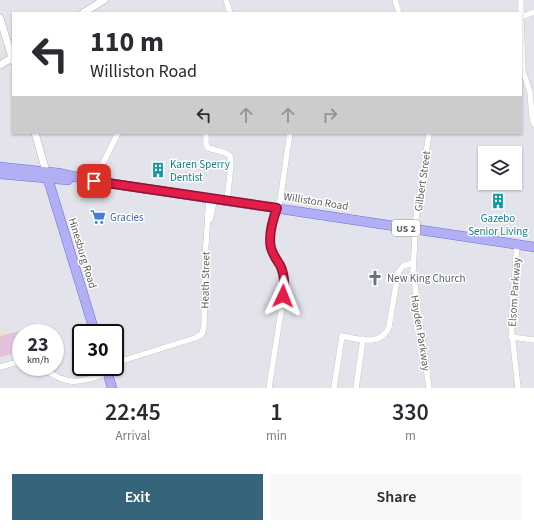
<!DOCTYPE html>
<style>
:root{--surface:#fff;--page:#f7f7f7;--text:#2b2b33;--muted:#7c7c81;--accent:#35647b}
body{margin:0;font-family:"Source Sans 3",sans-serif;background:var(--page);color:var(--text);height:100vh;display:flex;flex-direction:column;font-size:15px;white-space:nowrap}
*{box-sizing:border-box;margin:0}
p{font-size:13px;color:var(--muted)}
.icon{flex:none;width:22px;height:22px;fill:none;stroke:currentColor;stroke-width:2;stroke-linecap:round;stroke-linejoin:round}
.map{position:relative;height:388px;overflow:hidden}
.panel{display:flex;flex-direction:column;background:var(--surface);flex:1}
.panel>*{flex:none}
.banner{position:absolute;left:12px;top:12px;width:510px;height:122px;border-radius:0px;box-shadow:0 1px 3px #0004;background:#fff;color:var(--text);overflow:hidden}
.fabs{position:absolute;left:478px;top:146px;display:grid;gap:8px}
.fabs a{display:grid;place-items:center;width:44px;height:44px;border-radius:0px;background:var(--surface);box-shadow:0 1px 3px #0004;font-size:20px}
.speed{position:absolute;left:12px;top:324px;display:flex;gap:8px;font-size:20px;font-weight:700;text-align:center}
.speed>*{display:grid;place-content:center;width:52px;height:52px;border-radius:50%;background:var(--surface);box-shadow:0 1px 3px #0004;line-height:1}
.speed small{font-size:10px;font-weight:400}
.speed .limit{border:2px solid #111;border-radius:6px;background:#fff;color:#111}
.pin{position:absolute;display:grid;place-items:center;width:34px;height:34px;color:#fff;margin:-17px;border-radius:8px;box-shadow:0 2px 6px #0006}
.me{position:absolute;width:44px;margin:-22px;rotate:2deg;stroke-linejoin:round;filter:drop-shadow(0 0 3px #0008)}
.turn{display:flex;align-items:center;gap:14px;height:84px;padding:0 12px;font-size:18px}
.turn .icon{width:52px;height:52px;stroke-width:2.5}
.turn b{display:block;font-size:28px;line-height:34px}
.lanes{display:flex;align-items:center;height:38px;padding:0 12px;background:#0003;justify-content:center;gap:20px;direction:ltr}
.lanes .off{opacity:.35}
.eta{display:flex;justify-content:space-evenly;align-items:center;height:68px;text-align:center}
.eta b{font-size:24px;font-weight:600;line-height:28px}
.button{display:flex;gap:8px;margin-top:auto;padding:8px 12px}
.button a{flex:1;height:46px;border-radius:0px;background:var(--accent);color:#fff;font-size:16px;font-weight:600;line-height:46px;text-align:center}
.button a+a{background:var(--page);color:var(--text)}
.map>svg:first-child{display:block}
</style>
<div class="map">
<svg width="534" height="388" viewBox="0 0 534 388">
<rect width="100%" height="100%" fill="#e3e3ec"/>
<polygon fill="#e1c2da" points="27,329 30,333 21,333 21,352 0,357 0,336"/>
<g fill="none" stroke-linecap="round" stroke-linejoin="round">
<polyline stroke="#f4dbab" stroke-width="1.5" points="0,337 7,329"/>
<defs>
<g id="minor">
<polyline points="226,0 230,13"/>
<polyline points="395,0 399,13"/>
<polyline points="521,16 521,0"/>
<polyline points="521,17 534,12"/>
<polyline points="521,19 523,71 530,92 532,117 534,124"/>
<polyline points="206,133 206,144 208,148 226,153 230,156 231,165 227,200"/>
<polyline points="429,133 416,218 413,272 429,388"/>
<polyline points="94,181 118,133"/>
<polyline points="210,219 215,198"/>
<polyline points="517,244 511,325 518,388"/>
<polyline points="511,337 534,340"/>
<polyline points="115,363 195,338 202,334 204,326 205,259 209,198"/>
<polyline points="0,367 21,361"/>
<path d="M41 367C69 387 77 383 108 373"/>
<polyline points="269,388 285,286 284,274 273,255 271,247 270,239 274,216 280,201 290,133"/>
<path d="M334 388 342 336C358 339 381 347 389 327L398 273 403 266 413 263"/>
<polyline points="356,388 363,339"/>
</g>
<g id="tertiary">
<polyline points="83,13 104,0"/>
<polyline points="0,18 13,61"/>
<polyline points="0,65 13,57"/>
<polyline points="35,133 47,175"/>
</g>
<g id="primary">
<polyline points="0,167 58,173 94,181 534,247"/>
<polyline points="0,174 68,180"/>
<polyline points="48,179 95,333"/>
<polyline points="106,367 112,388"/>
</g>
</defs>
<use href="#minor" stroke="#b2b1ac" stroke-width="6"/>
<use href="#tertiary" stroke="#b2b1ac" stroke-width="8"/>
<use href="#primary" stroke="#6870e0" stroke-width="10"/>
<use href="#minor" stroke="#fff" stroke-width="5.5"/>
<use href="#tertiary" stroke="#fff" stroke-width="7"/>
<use href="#primary" stroke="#b3aff5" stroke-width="9"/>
</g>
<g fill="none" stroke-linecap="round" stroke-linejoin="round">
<defs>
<path id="route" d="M94 181 277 208C273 219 268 236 271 248 273 255 276 259 280 265 285 275 285 285 283 296"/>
</defs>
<use href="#route" stroke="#92132f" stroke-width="10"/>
<use href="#route" stroke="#e11d48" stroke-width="7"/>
</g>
<defs>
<symbol id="building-bare" viewBox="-9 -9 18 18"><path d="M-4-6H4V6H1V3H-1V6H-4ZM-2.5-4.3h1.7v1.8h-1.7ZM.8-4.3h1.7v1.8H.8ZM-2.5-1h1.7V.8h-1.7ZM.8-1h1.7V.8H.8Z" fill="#0f9aa8" stroke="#fff" stroke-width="2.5" paint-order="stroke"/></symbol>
<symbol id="supermarket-bare" viewBox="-9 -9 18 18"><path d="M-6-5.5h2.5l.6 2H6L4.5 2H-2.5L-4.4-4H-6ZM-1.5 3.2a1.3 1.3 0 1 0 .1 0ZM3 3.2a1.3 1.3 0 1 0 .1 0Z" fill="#3f7fe0" stroke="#fff" stroke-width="2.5" paint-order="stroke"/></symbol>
<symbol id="church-bare" viewBox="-9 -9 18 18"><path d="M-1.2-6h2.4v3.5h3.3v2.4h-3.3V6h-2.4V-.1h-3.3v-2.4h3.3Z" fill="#6b7280" stroke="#fff" stroke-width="2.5" paint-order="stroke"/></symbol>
</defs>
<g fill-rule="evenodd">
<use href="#building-bare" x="147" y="159" width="22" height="22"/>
<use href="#building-bare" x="487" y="190" width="22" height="22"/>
<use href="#supermarket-bare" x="87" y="206" width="22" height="22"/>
<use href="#church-bare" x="364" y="267" width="22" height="22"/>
</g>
<g text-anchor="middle" stroke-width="3" stroke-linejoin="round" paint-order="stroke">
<rect fill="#fff" stroke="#91908c" stroke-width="1" x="392" y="220" width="28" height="16" rx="3"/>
<g font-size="10" font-weight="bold" fill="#62605b">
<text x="406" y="232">US 2</text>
</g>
<g font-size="11" fill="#0d838f" stroke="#fff" text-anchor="start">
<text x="170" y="168">Karen Sperry<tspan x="170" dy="13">Dentist</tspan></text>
<text x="498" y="222" text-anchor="middle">Gazebo<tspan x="498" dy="13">Senior Living</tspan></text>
</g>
<g font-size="11" fill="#62605b" stroke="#fff">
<text transform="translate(422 181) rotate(-82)" y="4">Gilbert Street</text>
<text transform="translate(316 201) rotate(9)" y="4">Williston Road</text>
<text transform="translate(83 253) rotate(73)" y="4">Hinesburg Road</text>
<text transform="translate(205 280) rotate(-89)" y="4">Heath Street</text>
<text transform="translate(514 292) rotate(-86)" y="4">Elsom Parkway</text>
<text transform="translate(421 333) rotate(81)" y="4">Hayden Parkway</text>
</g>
<g font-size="11" fill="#366cbe" stroke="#fff" text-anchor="start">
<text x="110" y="221">Gracies</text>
</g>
<g font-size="11" fill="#5b616d" stroke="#fff" text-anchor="start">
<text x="387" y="282">New King Church</text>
</g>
</g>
</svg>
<div class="fabs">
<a><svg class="icon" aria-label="layers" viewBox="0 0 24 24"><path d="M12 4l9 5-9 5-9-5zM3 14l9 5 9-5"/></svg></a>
</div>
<div class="speed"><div>23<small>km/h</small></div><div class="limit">30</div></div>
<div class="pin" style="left:94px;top:181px;background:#d93025"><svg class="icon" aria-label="arrive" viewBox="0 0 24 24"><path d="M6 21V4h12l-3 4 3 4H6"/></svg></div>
<svg class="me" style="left:283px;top:296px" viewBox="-20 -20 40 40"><path d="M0-17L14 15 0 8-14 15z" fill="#e11d48" stroke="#fff" stroke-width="4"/></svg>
<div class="banner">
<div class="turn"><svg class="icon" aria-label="left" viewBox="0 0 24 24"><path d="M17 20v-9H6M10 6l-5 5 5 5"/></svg><div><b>110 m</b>Williston Road</div></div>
<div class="lanes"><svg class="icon" aria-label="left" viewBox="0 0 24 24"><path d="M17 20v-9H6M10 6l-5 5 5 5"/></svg><svg class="icon off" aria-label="ahead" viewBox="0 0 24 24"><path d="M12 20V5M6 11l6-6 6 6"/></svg><svg class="icon off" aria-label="ahead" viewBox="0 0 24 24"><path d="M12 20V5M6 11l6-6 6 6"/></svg><svg class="icon off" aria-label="right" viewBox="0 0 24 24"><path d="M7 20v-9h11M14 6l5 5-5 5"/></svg></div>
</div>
</div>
<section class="panel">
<div class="eta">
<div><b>22:45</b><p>Arrival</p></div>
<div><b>1</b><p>min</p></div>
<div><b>330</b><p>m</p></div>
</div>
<div class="button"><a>Exit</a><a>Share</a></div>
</section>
